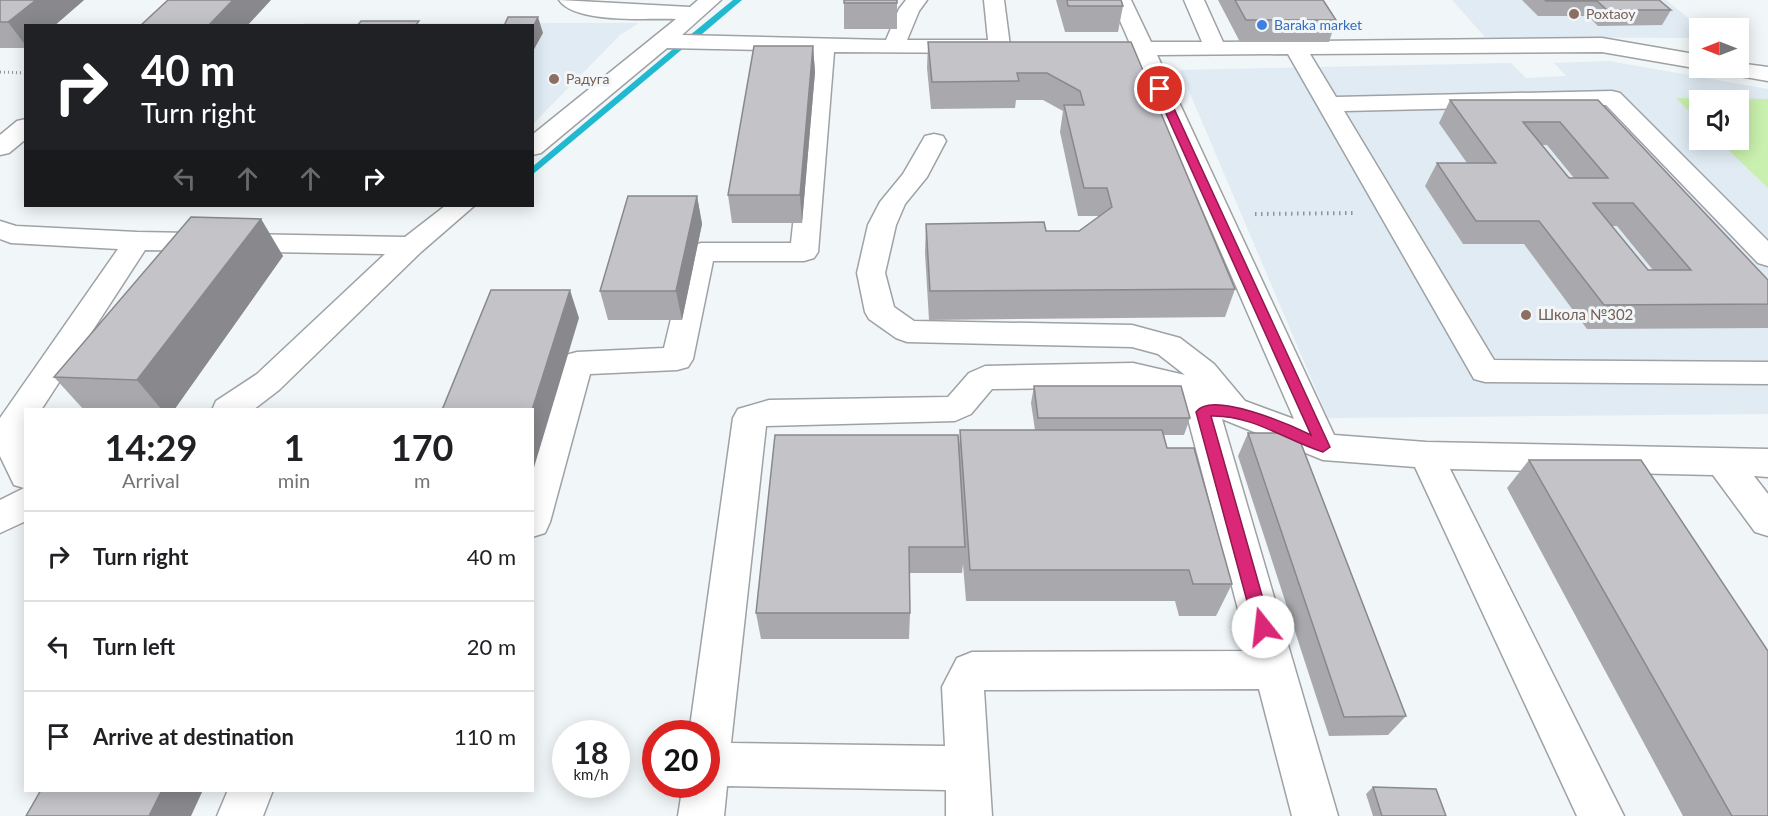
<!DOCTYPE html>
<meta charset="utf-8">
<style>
:root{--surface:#fff;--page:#f6f6f6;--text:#202124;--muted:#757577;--line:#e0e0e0}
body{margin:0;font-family:Lato,sans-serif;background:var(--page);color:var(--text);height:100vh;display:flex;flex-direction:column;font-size:22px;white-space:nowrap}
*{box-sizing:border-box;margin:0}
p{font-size:20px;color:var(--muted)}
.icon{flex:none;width:33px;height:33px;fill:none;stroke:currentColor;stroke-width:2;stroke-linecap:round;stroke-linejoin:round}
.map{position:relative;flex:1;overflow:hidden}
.side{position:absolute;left:24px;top:408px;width:510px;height:384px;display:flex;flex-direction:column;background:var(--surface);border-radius:0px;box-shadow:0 3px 15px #0003}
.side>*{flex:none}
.banner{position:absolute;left:24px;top:24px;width:510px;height:183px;border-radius:0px;box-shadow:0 3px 15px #0003;background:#202124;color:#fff;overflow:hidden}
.needle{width:39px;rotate:270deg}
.controls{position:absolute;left:1689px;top:18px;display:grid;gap:12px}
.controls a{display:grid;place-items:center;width:60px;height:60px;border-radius:0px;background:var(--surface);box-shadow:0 3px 15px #0003;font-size:30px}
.speed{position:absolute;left:552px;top:720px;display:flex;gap:12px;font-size:30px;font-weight:700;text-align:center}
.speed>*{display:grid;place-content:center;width:78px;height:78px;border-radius:50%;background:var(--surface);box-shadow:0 3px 15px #0003;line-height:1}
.speed small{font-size:15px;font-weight:400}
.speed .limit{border:9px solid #d22;background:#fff;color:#111}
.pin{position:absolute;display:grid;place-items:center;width:51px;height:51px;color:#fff;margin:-26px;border:3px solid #fff;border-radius:50%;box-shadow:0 2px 6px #0007}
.me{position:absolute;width:66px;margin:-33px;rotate:344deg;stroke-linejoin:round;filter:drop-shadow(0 0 4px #0008)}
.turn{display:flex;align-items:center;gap:21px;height:126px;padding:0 18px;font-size:27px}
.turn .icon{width:78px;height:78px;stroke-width:2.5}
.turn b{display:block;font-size:42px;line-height:51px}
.lanes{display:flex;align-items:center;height:57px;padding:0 18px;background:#0003;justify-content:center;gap:30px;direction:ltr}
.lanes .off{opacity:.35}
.eta{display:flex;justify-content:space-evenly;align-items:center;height:102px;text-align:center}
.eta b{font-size:36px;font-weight:700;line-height:42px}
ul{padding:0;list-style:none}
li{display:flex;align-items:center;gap:18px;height:90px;padding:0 18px;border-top:2px solid var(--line)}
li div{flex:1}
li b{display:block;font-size:22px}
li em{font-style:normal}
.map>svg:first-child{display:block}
</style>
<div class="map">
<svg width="1768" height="816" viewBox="0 0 1768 816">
<rect width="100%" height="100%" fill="#f1f6f9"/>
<g fill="#e0ebf3" fill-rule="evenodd">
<polygon points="1452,0 1666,0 1701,28 1699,38 1485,37"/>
<polygon points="304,23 639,23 620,35 533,124 532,26 302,26"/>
<path d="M1609 61 1768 89V414L1328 418 1180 70 1511 63 1526 78 1566 76 1554 63ZM1700 100H1738V140H1700Z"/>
</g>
<polygon fill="#c9f0ae" points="1676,98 1768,99 1768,188 1718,140 1738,140 1738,100 1700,100 1699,121"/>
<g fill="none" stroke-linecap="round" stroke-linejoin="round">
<g fill="#21b9d0" fill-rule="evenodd">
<polygon points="733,0 742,0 695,40 689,40 689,36"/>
<polygon points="679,44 686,46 532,175 532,167"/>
</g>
<defs>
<g id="minor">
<path d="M559 0 690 7 698 0H721L682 35 886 40 899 9 906 0H927L919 11 907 40H988L984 0H1004L1010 46 1007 51 999 53 834 52 818 252 814 258 804 261H713L693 359 688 367 677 370 590 374 550 522 545 533 532 537V459L566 355 577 352 664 348 687 252 691 246 701 243H791L812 51 667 48 541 153 532 155V135L676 19C648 18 575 24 559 0Z"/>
<path d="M1111 0H1131L1151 42H1202L1184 0H1204L1223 42 1602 38 1700 55V68H1705L1700 69 1602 52 1310 54 1336 97 1612 91 1620 93 1768 241V266L1758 263 1606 105 1344 111 1494 360 1768 362V384L1485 382 1474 379 1288 54 1157 55 1334 435 1426 442 1768 449V477L1754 476 1768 494V536L1755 532 1713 475 1450 469 1624 816H1577L1415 467 1323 460 1222 419 1338 816H1292L1259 689 984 690 992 816H946V790L727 786 724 816H678L683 784H706V734H689L733 418 738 409 769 400 948 397 969 373 985 366 1133 363 1185 375 1158 354 1132 347 907 342 896 338 869 319 865 312 857 273 868 225 880 202 903 174 925 136 934 134 943 136 946 141 927 177 905 204 896 225 885 273 894 307 914 321 1132 325 1180 338 1214 364 1245 401 1294 419ZM1133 387C1160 391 1171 391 1187 415L1249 651 972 652 957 658 942 687 945 746 731 743 766 426 955 421 971 414 992 389Z"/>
<polygon points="1738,63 1768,67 1768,81 1722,73 1719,68 1738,68"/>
<polygon points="26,119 26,139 9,153 0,155 0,135 17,121"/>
<polygon points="445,206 474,206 421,252 279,390 253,410 212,410 216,401 257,374 385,254 145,250 41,410 26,410 26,521 0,533 0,500 24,488 14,485 0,456 0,418 118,249 11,243 0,239 0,221 16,226 137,232 405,237"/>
<polygon points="228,790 273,790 263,816 217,816"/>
</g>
</defs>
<use href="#minor" stroke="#9ea2a5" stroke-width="3"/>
<polyline stroke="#929597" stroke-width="3" stroke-dasharray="1 3" stroke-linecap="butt" points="0,72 26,73"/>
<polyline stroke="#929597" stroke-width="4" stroke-dasharray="1.5 4.5" stroke-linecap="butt" points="1255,214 1355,213"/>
<use href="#minor" fill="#fff" fill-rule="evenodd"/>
</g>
<g fill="#a9a8ac" fill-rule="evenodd">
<polygon points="0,0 84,0 54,26 26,26 26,48 0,48"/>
<rect x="844" y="0" width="53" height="29"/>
<polygon points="1056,0 1121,0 1123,6 1118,32 1065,32"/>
<polygon points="1218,0 1323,0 1336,20 1329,42 1240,42"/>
<polygon points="1522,0 1659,0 1671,10 1662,25 1598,26 1588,16 1538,16"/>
<polygon points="928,42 1131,42 1235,289 1225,317 929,320 925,253 926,224 1046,231 1079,231 1100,216 1078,216 1060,132 1063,111 1043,100 1016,100 1015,108 931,109 927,68"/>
<polygon points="813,46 815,72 802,223 732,223 728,195"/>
<path d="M1450 100H1598L1768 280V328L1587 329 1524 244H1463L1425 186 1437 163H1467L1439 123ZM1542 145H1547L1574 178H1569ZM1612 226H1617L1653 270H1648Z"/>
<polygon points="697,196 702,224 682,320 608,320 600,291"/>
<polygon points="261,219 283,256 174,410 84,410 54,377"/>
<polygon points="1034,386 1190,418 1184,435 1164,435 1167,448 1232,584 1216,616 1179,616 1175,601 966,601 963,564 962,573 909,573 910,613 909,639 761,639 756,613 959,445 960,430 1035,430 1031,403"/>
<polygon points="1248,433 1406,716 1388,735 1329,736 1238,456"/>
<polygon points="1529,460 1768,816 1683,816 1507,488"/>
<polygon points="1373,787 1446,816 1373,816 1366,794"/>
</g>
<g fill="#89888c">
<polygon points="36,0 84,0 54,26 26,26 26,46 8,22"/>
<polygon points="233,0 271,0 247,26 208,26"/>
<polygon points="538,17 543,33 532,53 532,29"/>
<polygon points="813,46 815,72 802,223 800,195"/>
<polygon points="697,196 702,224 682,320 676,291"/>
<polygon points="261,219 283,256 174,410 162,410 137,380"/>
<polygon points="570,290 579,318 532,474 532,410"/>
<polygon points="162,790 203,790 191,816 149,816"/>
</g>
<g fill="#c4c3c8" stroke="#89888c" stroke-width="1.5" fill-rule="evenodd">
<polygon points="0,0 36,0 8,22 0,22"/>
<polygon points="168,0 233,0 208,26 140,26"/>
<rect x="844" y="0" width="53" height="3"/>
<polygon points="1067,0 1121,0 1123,6 1068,6"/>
<polygon points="1235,0 1323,0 1336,20 1246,20"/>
<polygon points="1545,0 1659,0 1671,10 1607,10 1597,1 1546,1"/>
<polygon points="508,17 538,17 532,29 532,26 504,26"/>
<polygon points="361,21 419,21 415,26 357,26"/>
<polygon points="928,42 1131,42 1235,289 930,291 926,224 1044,222 1046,231 1079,231 1112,207 1107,188 1084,188 1064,105 1084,105 1080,91 1047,73 1017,73 1019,81 932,82"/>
<polygon points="754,46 813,46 800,195 728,195"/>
<path d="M1450 100H1598L1768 280V304L1604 305 1539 221H1476L1437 163H1496ZM1523 122H1560L1608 178H1569ZM1593 203H1633L1691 270H1648Z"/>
<polygon points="628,196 697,196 676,291 600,291"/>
<polygon points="191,217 261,219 137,380 54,377"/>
<polygon points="491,290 570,290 532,410 442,410"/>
<polygon points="1034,386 1181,386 1190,418 1038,418"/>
<polygon points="960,430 1162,430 1167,448 1194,448 1232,584 1193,584 1189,570 970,570"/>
<polygon points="1248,433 1297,433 1406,716 1344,717"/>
<polygon points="775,435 958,435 965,547 909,547 910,613 756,613"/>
<polygon points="1529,460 1641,460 1768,651 1768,816 1732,816"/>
<polygon points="1373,787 1436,789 1446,816 1382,816"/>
<polygon points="41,790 162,790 149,816 26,816"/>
</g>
<path fill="#db2777" stroke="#8e194d" stroke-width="1.5" d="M1160 86 1165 89 1330 447 1323 452C1285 440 1253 415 1211 416L1271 627 1268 632 1263 634 1257 632 1254 627 1196 412C1211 390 1291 425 1311 435L1155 89Z"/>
<g fill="#8d6e63" stroke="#f1f6f9" stroke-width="2">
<circle cx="1574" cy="14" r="6"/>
<circle cx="554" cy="79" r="6"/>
<circle cx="1526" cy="315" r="6"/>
</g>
<circle fill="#3f7fe0" stroke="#f1f6f9" stroke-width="2" cx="1262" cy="25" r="6"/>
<g text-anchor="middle" stroke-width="6" stroke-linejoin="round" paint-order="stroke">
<g font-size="14" fill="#785e54" stroke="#f1f6f9" text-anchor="start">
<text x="1586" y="19">Poxtaoy</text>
<text x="566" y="84">Радуга</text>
</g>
<g font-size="14" fill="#366cbe" stroke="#f1f6f9" text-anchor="start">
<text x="1274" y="30">Baraka market</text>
</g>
<g font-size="15" fill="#785e54" stroke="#f1f6f9" text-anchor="start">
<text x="1538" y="320">Школа №302</text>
</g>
</g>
</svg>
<div class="controls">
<a><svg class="needle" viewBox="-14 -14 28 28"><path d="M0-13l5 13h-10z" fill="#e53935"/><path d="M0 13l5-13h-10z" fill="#757577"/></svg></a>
<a><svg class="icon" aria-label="sound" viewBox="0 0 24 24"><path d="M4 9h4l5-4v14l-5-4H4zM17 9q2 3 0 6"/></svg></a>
</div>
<div class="speed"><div>18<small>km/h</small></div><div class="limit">20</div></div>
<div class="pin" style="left:1160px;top:89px;background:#d93025"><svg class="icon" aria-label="arrive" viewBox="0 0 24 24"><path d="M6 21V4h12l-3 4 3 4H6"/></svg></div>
<svg class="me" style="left:1263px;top:627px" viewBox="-20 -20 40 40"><circle r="19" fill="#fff"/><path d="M0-13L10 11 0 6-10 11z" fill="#db2777"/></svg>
<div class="banner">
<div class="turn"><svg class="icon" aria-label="right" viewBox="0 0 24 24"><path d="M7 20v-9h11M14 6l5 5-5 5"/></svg><div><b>40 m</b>Turn right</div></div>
<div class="lanes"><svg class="icon off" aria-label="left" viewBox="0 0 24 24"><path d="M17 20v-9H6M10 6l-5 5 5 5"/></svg><svg class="icon off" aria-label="ahead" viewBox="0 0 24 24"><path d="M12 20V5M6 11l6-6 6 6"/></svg><svg class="icon off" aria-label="ahead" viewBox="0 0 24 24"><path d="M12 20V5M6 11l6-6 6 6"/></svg><svg class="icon" aria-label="right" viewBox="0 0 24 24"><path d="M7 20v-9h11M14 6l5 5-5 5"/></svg></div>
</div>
<section class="side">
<div class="eta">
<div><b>14:29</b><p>Arrival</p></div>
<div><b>1</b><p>min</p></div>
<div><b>170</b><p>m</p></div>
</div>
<ul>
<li><svg class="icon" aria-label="right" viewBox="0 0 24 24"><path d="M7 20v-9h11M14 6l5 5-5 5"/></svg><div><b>Turn right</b></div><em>40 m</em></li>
<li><svg class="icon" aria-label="left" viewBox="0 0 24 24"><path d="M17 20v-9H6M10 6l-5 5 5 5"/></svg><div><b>Turn left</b></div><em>20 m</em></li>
<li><svg class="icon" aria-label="arrive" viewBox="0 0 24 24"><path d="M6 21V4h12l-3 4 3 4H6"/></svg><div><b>Arrive at destination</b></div><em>110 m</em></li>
</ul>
</section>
</div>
